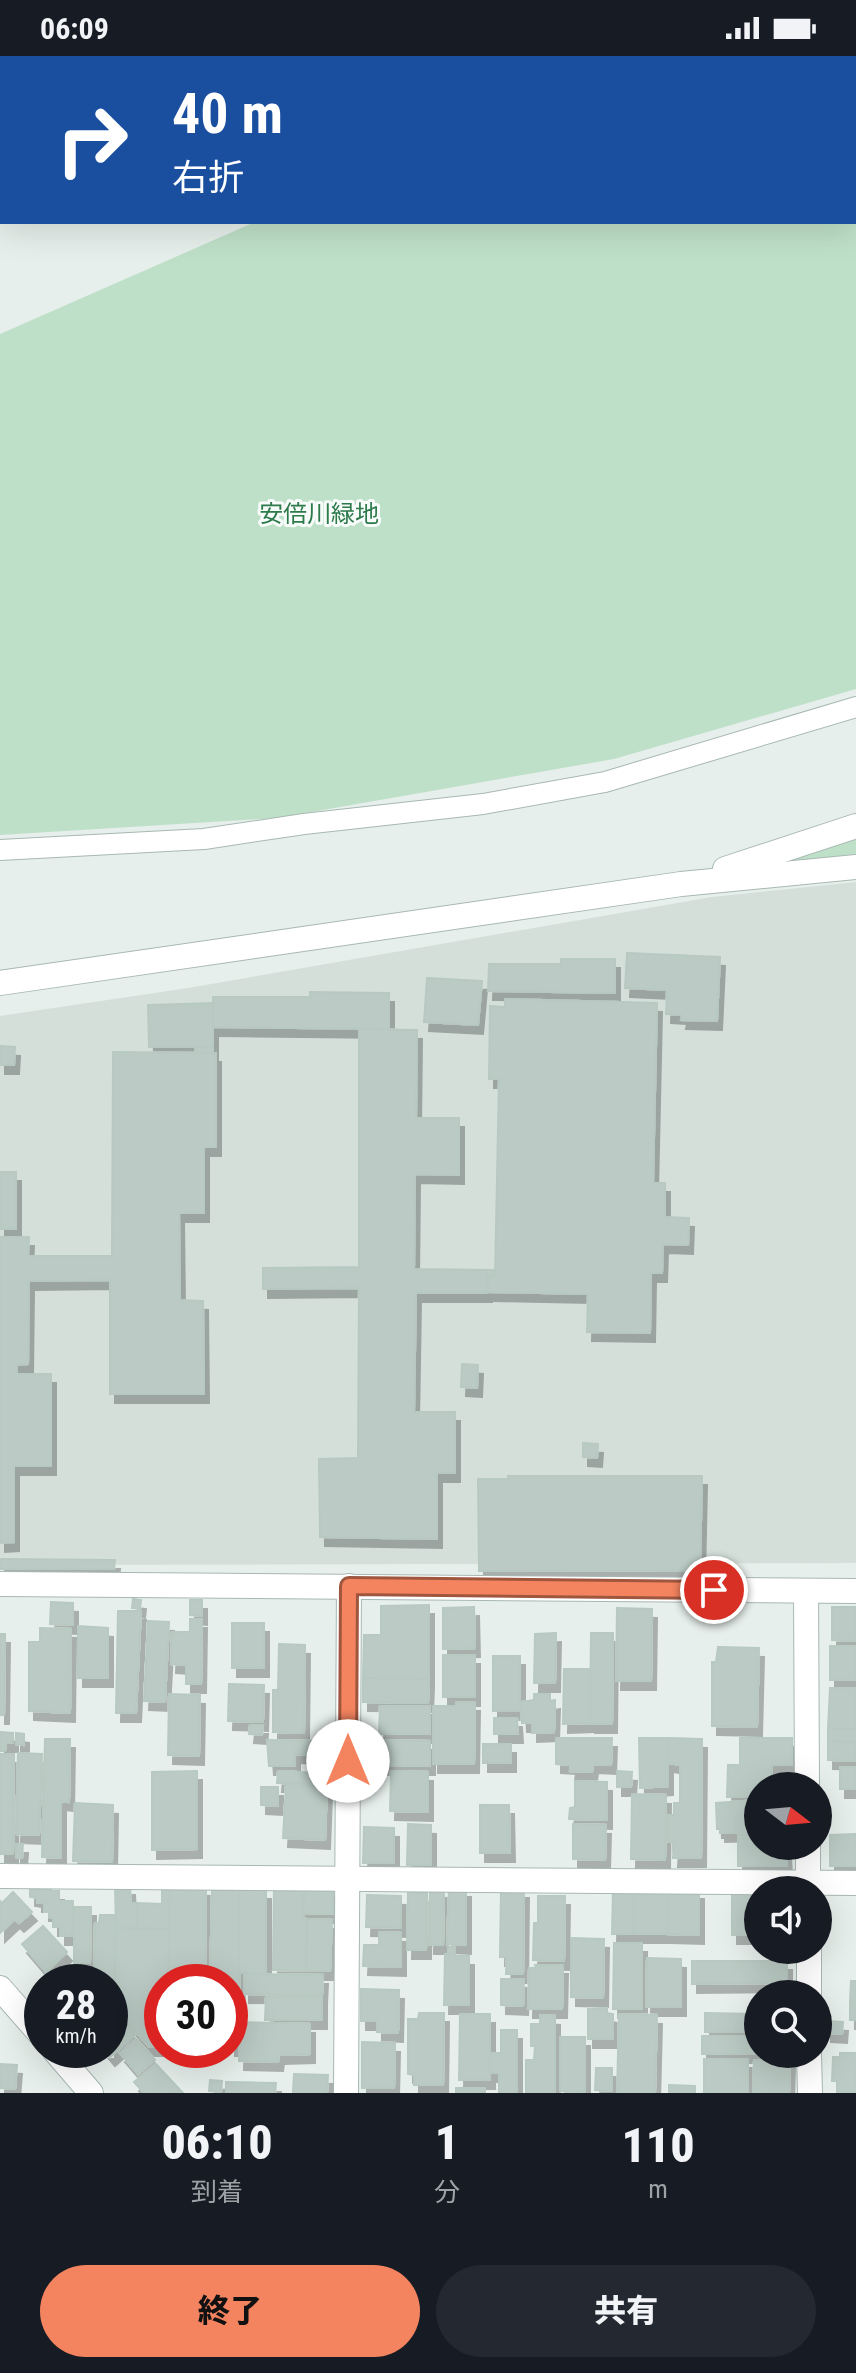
<!DOCTYPE html>
<html lang="ja">
<meta charset="utf-8">
<style>
:root{--surface:#171b24;--page:#242831;--text:#f1f3f6;--muted:#9ea1a6;--accent:#f4845f}
body{margin:0;font-family:"Roboto Condensed","Noto Sans JP",sans-serif;background:var(--page);color:var(--text);height:100vh;display:flex;flex-direction:column;font-size:30px;white-space:nowrap}
*{box-sizing:border-box;margin:0}
p{font-size:26px;color:var(--muted)}
.icon{flex:none;width:44px;height:44px;fill:none;stroke:currentColor;stroke-width:2;stroke-linecap:round;stroke-linejoin:round}
.map{position:relative;height:2037px;overflow:hidden}
.drawer{display:flex;flex-direction:column;background:var(--surface);flex:1}
.drawer>*{flex:none}
.top-card{position:absolute;left:0px;top:0px;width:856px;height:168px;box-shadow:0 8px 32px #0002;background:#1a4fa0;color:#fff;overflow:hidden}
.needle{width:52px;rotate:106deg}
.controls{position:absolute;left:744px;top:1716px;display:grid;gap:16px}
.controls a{display:grid;place-items:center;width:88px;height:88px;border-radius:50%;background:var(--surface);box-shadow:0 8px 32px #0002;font-size:40px}
.speed{position:absolute;left:24px;top:1908px;display:flex;gap:16px;font-size:40px;font-weight:700;text-align:center}
.speed>*{display:grid;place-content:center;width:104px;height:104px;border-radius:50%;background:var(--surface);box-shadow:0 8px 32px #0002;line-height:1}
.speed small{font-size:20px;font-weight:400}
.speed .limit{border:12px solid #d22;background:#fff;color:#111}
.pin{position:absolute;display:grid;place-items:center;width:68px;height:68px;color:#fff;margin:-34px;border:4px solid #fff;border-radius:50%;box-shadow:0 2px 8px #0007}
.me{position:absolute;width:88px;margin:-44px;rotate:0deg;stroke-linejoin:round;filter:drop-shadow(0 0 6px #0008)}
.turn{display:flex;align-items:center;gap:28px;height:168px;padding:0 40px;font-size:36px}
.turn .icon{width:104px;height:104px;stroke-width:2.5}
.turn b{display:block;font-size:56px;line-height:68px}
.eta{display:flex;justify-content:space-evenly;align-items:center;height:136px;text-align:center}
.eta b{font-size:48px;font-weight:800;line-height:56px}
.button{display:flex;gap:16px;margin-top:auto;padding:16px 40px}
.button a{flex:1;height:92px;border-radius:48px;background:var(--accent);color:#111;font-size:32px;font-weight:800;line-height:92px;text-align:center}
.button a+a{background:var(--page);color:var(--text)}
.status{display:flex;justify-content:space-between;align-items:center;height:56px;padding:0 40px;background:var(--surface);direction:ltr}
.status svg{height:22px;fill:currentColor}
.map>svg:first-child{display:block}
</style>
<div class="status"><b>06:09</b><svg viewBox="0 0 49 12"><path d="M0 12V9h3v3zM5 12V6h3v6zM10 12V3h3v9zM15 12V0h3v12zM26 1h20v11H26zM47 4h2v5h-2z"/></svg></div>
<div class="map">
<svg width="856" height="2037" viewBox="0 0 856 2037">
<defs>
<filter id="shadow"><feDropShadow dx="5" dy="9" stdDeviation="0" flood-color="#0004"/></filter>
</defs>
<rect width="100%" height="100%" fill="#e6efeb"/>
<polygon fill="#d4dfda" points="856,826 856,1507 0,1509 0,960 188,932 712,841"/>
<g fill="#bfe0c8">
<polygon points="622,0 856,0 856,633 614,703 277,762 0,779 0,278 255,166 854,166 854,2 617,2"/>
<polygon points="856,780 856,798 761,810"/>
</g>
<polygon fill="#8ec9d4" points="0,0 229,0 2,2 0,84"/>
<g fill="#bbcac4" stroke="#b8c9c2" stroke-width="2" filter="url(#shadow)">
<polygon points="627,897 720,901 717,965 681,964 682,959 666,958 667,934 625,932"/>
<polygon points="561,903 615,903 615,937 488,935 489,908 561,908"/>
<polygon points="427,922 482,925 478,969 424,966"/>
<polygon points="310,936 389,937 389,973 213,971 213,941 310,941"/>
<polygon points="505,943 657,947 653,1127 665,1127 665,1161 689,1162 688,1189 663,1188 662,1217 651,1217 650,1277 587,1276 588,1238 488,1236 488,1220 495,1221 499,1023 489,1023 490,950 505,951"/>
<polygon points="213,947 213,991 149,991 148,949"/>
<polygon points="359,973 417,974 416,1062 459,1062 459,1119 415,1118 414,1213 494,1214 494,1219 487,1220 487,1237 416,1237 414,1356 455,1356 455,1417 437,1417 437,1483 320,1481 319,1403 358,1402 359,1232 263,1233 263,1212 359,1211"/>
<polygon points="0,990 15,991 14,1009 0,1009"/>
<polygon points="195,991 213,991 213,997 216,997 216,1091 204,1091 204,1157 179,1157 180,1244 203,1245 204,1338 110,1338 110,1224 29,1225 28,1308 17,1309 17,1318 51,1318 51,1410 14,1410 14,1486 0,1487 0,1181 29,1181 28,1200 112,1200 113,996 213,997 195,996"/>
<rect x="0" y="1116" width="16" height="57"/>
<polygon points="462,1308 478,1309 477,1332 461,1331"/>
<polygon points="583,1387 598,1388 597,1402 583,1401"/>
<polygon points="508,1420 702,1420 700,1514 479,1515 478,1423 509,1423"/>
<polygon points="0,1503 115,1504 114,1513 0,1513"/>
<polygon points="133,1543 141,1544 140,1553 132,1552"/>
<polygon points="190,1544 202,1544 202,1560 190,1559"/>
<polygon points="51,1546 73,1547 73,1569 50,1568"/>
<polygon points="429,1549 429,1623 363,1622 364,1579 381,1579 381,1550"/>
<polygon points="474,1551 475,1592 443,1593 443,1552"/>
<polygon points="832,1551 856,1551 856,1585 832,1584"/>
<polygon points="617,1552 652,1553 651,1625 616,1625"/>
<polygon points="118,1555 141,1555 136,1657 116,1657"/>
<polygon points="190,1563 202,1563 201,1628 186,1628 186,1609 171,1608 172,1576 190,1576"/>
<polygon points="148,1565 169,1566 165,1646 144,1645"/>
<rect x="232" y="1567" width="32" height="45"/>
<polygon points="78,1570 108,1572 108,1622 78,1622"/>
<polygon points="40,1572 71,1573 70,1657 29,1655 29,1586 40,1586"/>
<polygon points="556,1577 555,1627 534,1627 535,1578"/>
<polygon points="591,1577 613,1577 612,1668 590,1668"/>
<polygon points="0,1578 5,1578 4,1659 0,1659"/>
<polygon points="279,1588 305,1589 304,1677 273,1676 273,1634 278,1634"/>
<rect x="830" y="1590" width="26" height="34"/>
<polygon points="718,1591 759,1592 757,1671 712,1670 712,1606 716,1606"/>
<rect x="443" y="1599" width="32" height="42"/>
<rect x="493" y="1600" width="27" height="55"/>
<polygon points="564,1613 590,1613 590,1667 563,1668"/>
<polygon points="363,1622 429,1623 428,1647 363,1646"/>
<polygon points="229,1628 264,1629 263,1666 228,1665"/>
<polygon points="830,1632 856,1632 856,1673 828,1673"/>
<polygon points="169,1638 200,1639 199,1700 168,1699"/>
<polygon points="534,1638 550,1638 550,1645 555,1644 554,1676 532,1677 532,1667 522,1667 521,1646 534,1644"/>
<polygon points="456,1646 475,1646 474,1708 433,1708 433,1650 456,1650"/>
<polygon points="380,1650 430,1650 430,1678 379,1678"/>
<polygon points="494,1662 517,1662 518,1678 494,1678"/>
<polygon points="250,1669 263,1669 262,1679 249,1678"/>
<polygon points="828,1673 856,1673 856,1686 828,1685"/>
<polygon points="0,1676 13,1677 13,1687 6,1687 5,1695 0,1695"/>
<polygon points="16,1677 24,1678 24,1689 16,1688"/>
<polygon points="556,1682 612,1682 611,1709 593,1708 592,1716 570,1715 571,1709 556,1708"/>
<polygon points="639,1682 668,1682 668,1730 640,1732"/>
<polygon points="668,1682 702,1683 701,1802 673,1802 674,1786 668,1786 668,1759 674,1759 674,1747 680,1747 680,1709 668,1707"/>
<polygon points="740,1682 792,1682 792,1709 772,1709 772,1730 758,1730 758,1741 727,1741 728,1709 740,1709"/>
<polygon points="45,1683 70,1683 69,1746 61,1745 61,1802 42,1801"/>
<polygon points="267,1684 325,1685 324,1699 295,1698 295,1710 269,1710"/>
<polygon points="360,1684 430,1685 430,1710 360,1710"/>
<polygon points="828,1685 856,1686 856,1705 828,1704"/>
<rect x="483" y="1688" width="28" height="19"/>
<polygon points="18,1697 42,1698 39,1779 16,1778"/>
<polygon points="0,1698 14,1698 13,1798 0,1798"/>
<rect x="840" y="1711" width="16" height="22"/>
<polygon points="197,1715 197,1793 152,1794 152,1716"/>
<polygon points="278,1715 336,1718 335,1729 277,1727"/>
<polygon points="391,1715 428,1716 428,1756 390,1755"/>
<polygon points="617,1715 632,1716 631,1731 617,1731"/>
<polygon points="575,1725 607,1726 607,1764 569,1763 570,1752 575,1751"/>
<polygon points="286,1729 327,1731 325,1784 283,1782"/>
<polygon points="261,1731 278,1731 278,1750 261,1749"/>
<polygon points="632,1738 666,1739 665,1804 631,1803"/>
<polygon points="758,1744 758,1776 720,1777 720,1773 717,1773 716,1747"/>
<polygon points="75,1747 113,1749 112,1806 73,1805"/>
<polygon points="480,1749 509,1749 510,1797 480,1797"/>
<polygon points="408,1768 431,1769 431,1809 407,1809"/>
<polygon points="573,1768 606,1769 605,1804 573,1803"/>
<polygon points="364,1771 394,1772 394,1807 363,1807"/>
<polygon points="856,1778 856,1810 830,1810 830,1779"/>
<polygon points="738,1779 758,1779 758,1790 793,1790 786,1791 787,1810 738,1810"/>
<polygon points="16,1788 23,1788 22,1802 16,1802"/>
<polygon points="30,1830 51,1831 51,1835 59,1835 59,1845 73,1845 72,1880 60,1880 60,1871 53,1871 53,1862 49,1861 49,1856 44,1856 44,1847 37,1847 37,1842 30,1841"/>
<polygon points="115,1830 130,1830 131,1847 137,1847 137,1872 116,1872"/>
<polygon points="162,1830 170,1830 169,1873 137,1872 137,1847 162,1848"/>
<polygon points="170,1830 206,1831 205,1918 168,1916"/>
<polygon points="274,1831 304,1832 303,1862 307,1863 306,1915 273,1914"/>
<polygon points="305,1832 333,1833 333,1858 303,1858"/>
<polygon points="449,1832 466,1832 466,1889 447,1888"/>
<polygon points="430,1833 444,1833 443,1889 429,1889"/>
<polygon points="501,1833 524,1833 523,1918 506,1918 507,1901 500,1901"/>
<polygon points="212,1834 239,1834 240,1966 230,1966 230,1926 210,1926"/>
<rect x="239" y="1834" width="27" height="83"/>
<polygon points="613,1834 634,1834 634,1878 612,1878"/>
<polygon points="634,1834 669,1834 667,1878 634,1878"/>
<polygon points="669,1834 699,1834 699,1879 667,1878"/>
<polygon points="13,1836 32,1856 19,1867 15,1863 0,1877 0,1845 2,1847"/>
<polygon points="408,1836 427,1837 426,1894 407,1894"/>
<rect x="732" y="1838" width="26" height="41"/>
<polygon points="367,1839 401,1840 401,1872 366,1871"/>
<polygon points="538,1840 565,1840 564,1905 533,1904 534,1867 538,1867"/>
<polygon points="74,1851 91,1851 90,1907 74,1907"/>
<polygon points="100,1859 115,1859 114,1926 94,1925 95,1867 99,1867"/>
<polygon points="307,1863 332,1864 330,1915 306,1915"/>
<polygon points="43,1870 67,1896 46,1916 22,1888"/>
<polygon points="116,1872 169,1873 168,1926 162,1926 162,1991 149,1991 115,1952"/>
<polygon points="379,1876 401,1877 401,1911 363,1910 364,1889 379,1889"/>
<polygon points="571,1882 604,1883 603,1942 571,1941"/>
<polygon points="614,1887 642,1887 642,1953 613,1953"/>
<polygon points="448,1891 455,1891 455,1900 469,1900 469,1949 444,1949 445,1898 448,1898"/>
<polygon points="647,1902 681,1903 681,1951 646,1951"/>
<polygon points="692,1905 787,1905 787,1927 692,1928"/>
<polygon points="535,1909 563,1909 562,1953 528,1953 529,1912 536,1912"/>
<polygon points="244,1918 323,1919 322,1939 244,1938"/>
<polygon points="501,1923 524,1923 523,1950 501,1949"/>
<polygon points="851,1925 856,1925 856,1946 850,1946"/>
<polygon points="361,1933 399,1934 398,1977 377,1976 377,1965 361,1965"/>
<polygon points="266,1941 322,1941 322,1964 265,1964"/>
<rect x="850" y="1946" width="6" height="18"/>
<polygon points="110,1951 135,1979 110,2001 104,1994 110,1994"/>
<polygon points="607,1952 607,1957 613,1958 613,1983 588,1983 588,1953"/>
<polygon points="419,1957 444,1957 443,2029 414,2029 414,2019 408,2018 408,1963 418,1963"/>
<polygon points="705,1957 758,1958 758,1976 705,1976"/>
<polygon points="460,1958 490,1958 490,2024 459,2024"/>
<polygon points="619,1958 657,1959 655,2037 617,2037"/>
<polygon points="540,1959 555,1960 555,2037 526,2037 526,2004 534,2004 535,1990 531,1990 531,1968 540,1968"/>
<polygon points="826,1965 843,1966 842,1978 826,1977"/>
<polygon points="240,1966 310,1968 310,1998 279,1999 278,2006 239,2005"/>
<rect x="230" y="1969" width="4" height="22"/>
<polygon points="501,1974 517,1974 517,2037 499,2037 499,2017 490,2017 490,1997 501,1997"/>
<rect x="702" y="1980" width="56" height="18"/>
<polygon points="560,1981 585,1981 585,2036 560,2035"/>
<polygon points="136,1983 155,2004 138,2018 120,1997"/>
<polygon points="362,1986 395,1987 394,2032 362,2032"/>
<polygon points="840,1997 856,1997 856,2036 837,2036 837,2025 832,2025 833,2001 840,2001"/>
<polygon points="765,2000 790,2001 789,2037 753,2037 754,2004 765,2005"/>
<rect x="704" y="2003" width="44" height="34"/>
<polygon points="0,2008 17,2009 15,2033 0,2032"/>
<polygon points="156,2008 183,2037 144,2037 134,2026"/>
<polygon points="596,2012 612,2012 612,2035 595,2034"/>
<polygon points="294,2018 328,2019 327,2037 293,2037"/>
<polygon points="210,2024 222,2025 221,2036 209,2035"/>
<polygon points="226,2026 276,2027 275,2037 226,2037"/>
<polygon points="669,2029 695,2030 695,2037 669,2037"/>
<rect x="456" y="2032" width="29" height="5"/>
</g>
<g fill="none" stroke-linecap="round" stroke-linejoin="round">
<defs>
<polyline id="service" points="0,794 204,783 304,768 483,748 605,726 856,651"/>
<g id="minor">
<polyline points="725,813 856,770"/>
<polyline points="0,927 681,828 856,811"/>
<polyline points="0,1528 856,1535"/>
<polyline points="806,1535 807,1730"/>
<polyline points="808,1790 808,1834"/>
<polyline points="0,1820 856,1827"/>
<polyline points="809,1894 809,1938"/>
<polyline points="0,1932 42,1980"/>
<polyline points="54,1994 91,2037"/>
<polyline points="809,1998 810,2037"/>
<polyline points="346,2037 349,1530"/>
</g>
</defs>
<use href="#service" stroke="#a8b8b2" stroke-width="22"/>
<use href="#minor" stroke="#a8b8b2" stroke-width="26"/>
<use href="#service" stroke="#fff" stroke-width="20"/>
<use href="#minor" stroke="#fff" stroke-width="24"/>
</g>
<g fill="none" stroke-linecap="round" stroke-linejoin="round">
<defs>
<polyline id="route" points="348,1705 349,1530 714,1534"/>
</defs>
<use href="#route" stroke="#9f563e" stroke-width="20"/>
<use href="#route" stroke="#f4845f" stroke-width="14"/>
</g>
<g text-anchor="middle" stroke-width="6" stroke-linejoin="round" paint-order="stroke">
<g font-size="24" fill="#2d7a4b" stroke="#f7fbf9">
<text x="319" y="466">安倍川緑地</text>
</g>
</g>
</svg>
<div class="controls">
<a><svg class="needle" viewBox="-14 -14 28 28"><path d="M0-13l5 13h-10z" fill="#e53935"/><path d="M0 13l5-13h-10z" fill="#9ea1a6"/></svg></a>
<a><svg class="icon" aria-label="sound" viewBox="0 0 24 24"><path d="M4 9h4l5-4v14l-5-4H4zM17 9q2 3 0 6"/></svg></a>
<a><svg class="icon" aria-label="search" viewBox="0 0 24 24"><circle cx="10" cy="10" r="6"/><path d="M15 15l6 6"/></svg></a>
</div>
<div class="speed"><div>28<small>km/h</small></div><div class="limit">30</div></div>
<div class="pin" style="left:714px;top:1534px;background:#d93025"><svg class="icon" aria-label="arrive" viewBox="0 0 24 24"><path d="M6 21V4h12l-3 4 3 4H6"/></svg></div>
<svg class="me" style="left:348px;top:1705px" viewBox="-20 -20 40 40"><circle r="19" fill="#fff"/><path d="M0-13L10 11 0 6-10 11z" fill="#f4845f"/></svg>
<div class="top-card">
<div class="turn"><svg class="icon" aria-label="right" viewBox="0 0 24 24"><path d="M7 20v-9h11M14 6l5 5-5 5"/></svg><div><b>40 m</b>右折</div></div>
</div>
</div>
<section class="drawer">
<div class="eta">
<div><b>06:10</b><p>到着</p></div>
<div><b>1</b><p>分</p></div>
<div><b>110</b><p>m</p></div>
</div>
<div class="button"><a>終了</a><a>共有</a></div>
</section>
